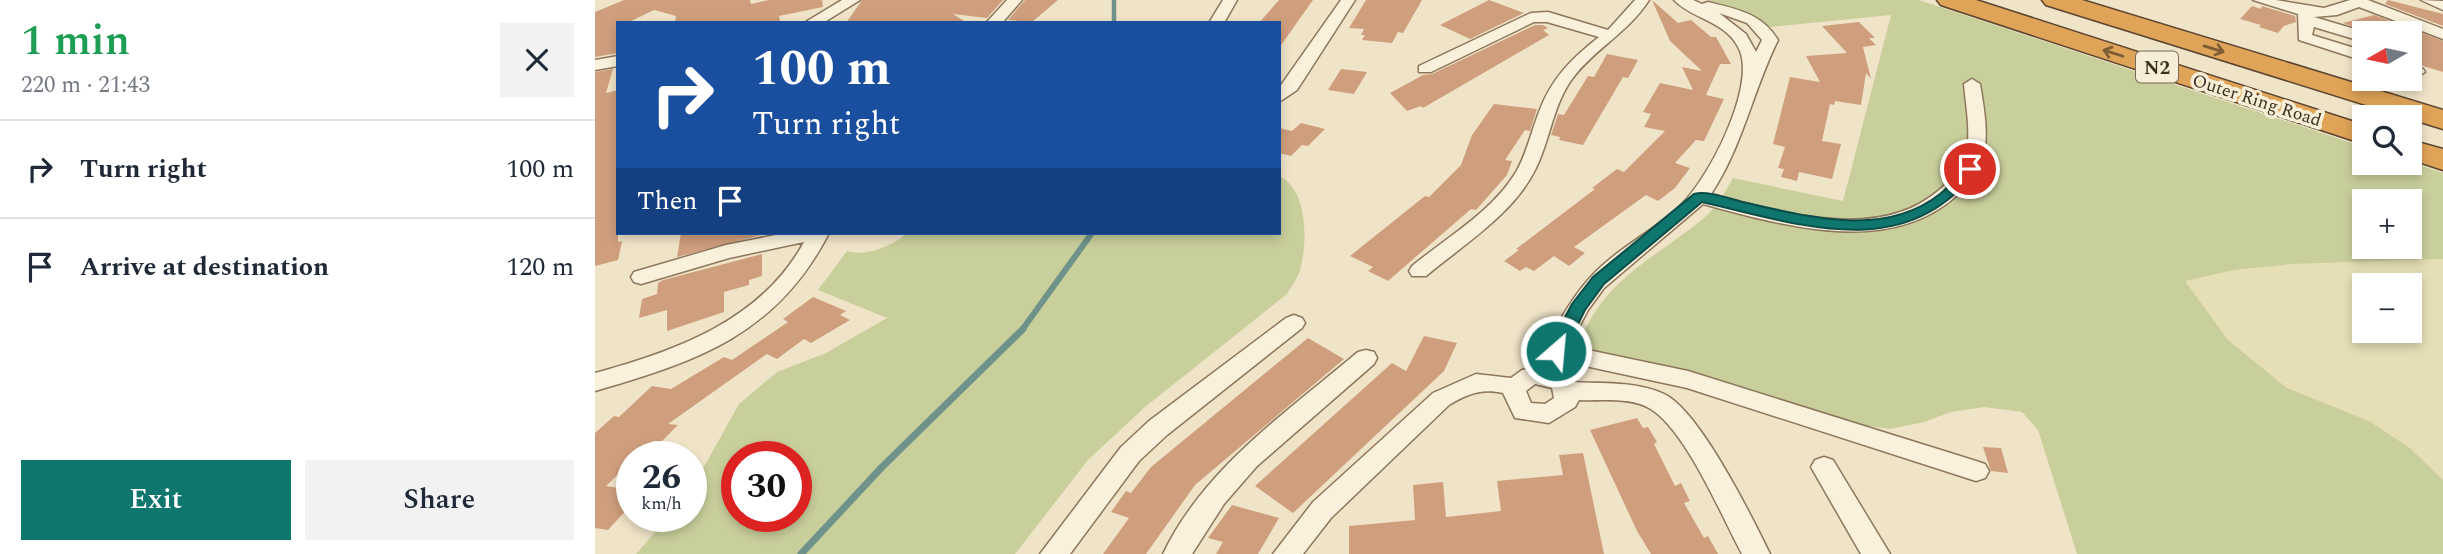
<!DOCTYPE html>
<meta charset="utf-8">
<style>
:root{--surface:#fff;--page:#f2f2f3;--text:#1f2937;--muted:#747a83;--line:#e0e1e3;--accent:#0f766e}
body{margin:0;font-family:Spectral,serif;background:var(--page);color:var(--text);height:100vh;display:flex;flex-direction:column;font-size:26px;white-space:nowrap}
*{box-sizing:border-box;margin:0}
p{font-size:23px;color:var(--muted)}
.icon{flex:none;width:38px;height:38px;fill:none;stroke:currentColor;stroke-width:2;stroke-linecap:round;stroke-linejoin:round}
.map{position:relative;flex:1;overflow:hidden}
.panel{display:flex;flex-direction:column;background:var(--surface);width:595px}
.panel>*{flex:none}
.top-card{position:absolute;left:21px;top:21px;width:665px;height:214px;border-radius:0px;box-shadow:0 4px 10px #0003;background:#1a4fa0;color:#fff;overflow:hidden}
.needle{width:46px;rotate:261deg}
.buttons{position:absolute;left:1757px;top:21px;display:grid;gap:14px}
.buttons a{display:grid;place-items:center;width:70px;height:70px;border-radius:0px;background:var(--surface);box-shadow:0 4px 10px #0003;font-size:35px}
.speed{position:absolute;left:21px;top:441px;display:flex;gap:14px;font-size:35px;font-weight:700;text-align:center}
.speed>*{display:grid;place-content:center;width:91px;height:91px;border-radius:50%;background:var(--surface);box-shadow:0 4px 10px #0003;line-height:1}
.speed small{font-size:18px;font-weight:400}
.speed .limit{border:10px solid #d22;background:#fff;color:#111}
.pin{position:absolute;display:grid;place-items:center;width:60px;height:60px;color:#fff;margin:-30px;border:4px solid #fff;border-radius:50%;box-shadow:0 2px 7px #0007}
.me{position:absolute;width:77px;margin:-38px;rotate:27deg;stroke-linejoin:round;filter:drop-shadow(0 0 5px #0008)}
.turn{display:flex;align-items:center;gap:24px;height:147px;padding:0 21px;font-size:32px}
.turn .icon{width:91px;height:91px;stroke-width:2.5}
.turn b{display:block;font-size:49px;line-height:60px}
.then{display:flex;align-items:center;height:66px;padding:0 21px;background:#0003;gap:14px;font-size:26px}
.round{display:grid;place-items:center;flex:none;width:74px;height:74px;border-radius:0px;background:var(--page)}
.overview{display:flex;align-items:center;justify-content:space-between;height:119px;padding:0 21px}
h1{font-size:42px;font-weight:600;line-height:52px;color:#1e9e55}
.cta{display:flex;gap:14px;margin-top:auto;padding:14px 21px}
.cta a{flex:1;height:80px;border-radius:0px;background:var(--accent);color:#fff;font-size:28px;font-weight:600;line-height:80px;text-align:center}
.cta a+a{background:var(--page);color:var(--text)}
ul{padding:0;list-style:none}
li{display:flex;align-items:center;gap:21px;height:98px;padding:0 21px;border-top:2px solid var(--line)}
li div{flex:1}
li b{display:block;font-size:26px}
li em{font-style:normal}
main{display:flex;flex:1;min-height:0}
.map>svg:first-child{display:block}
</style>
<main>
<section class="panel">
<div class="overview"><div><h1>1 min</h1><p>220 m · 21:43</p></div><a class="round"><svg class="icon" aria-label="close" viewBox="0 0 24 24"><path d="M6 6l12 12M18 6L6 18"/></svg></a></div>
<ul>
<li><svg class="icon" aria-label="right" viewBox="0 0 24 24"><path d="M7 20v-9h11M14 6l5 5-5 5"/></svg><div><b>Turn right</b></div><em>100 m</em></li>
<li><svg class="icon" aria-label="arrive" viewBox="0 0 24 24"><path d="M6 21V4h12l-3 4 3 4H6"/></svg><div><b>Arrive at destination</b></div><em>120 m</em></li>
</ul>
<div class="cta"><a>Exit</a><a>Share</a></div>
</section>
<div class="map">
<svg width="1848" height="554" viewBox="0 0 1848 554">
<rect width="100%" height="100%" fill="#f0e4c8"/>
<path fill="#e6deb5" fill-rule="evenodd" d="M1848 259V480L1815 448 1774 421 1692 388 1633 340 1589 281 1638 270 1697 264ZM1769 285H1815V331H1769Z"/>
<g fill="#c9cf9b" fill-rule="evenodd">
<path d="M1113 0H1324L1769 147V163L1815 162 1848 173V259L1697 264 1639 270 1590 281 1633 340 1692 388 1774 421 1815 448 1848 480V554H1482L1443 430 1427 412 1389 407 1356 412 1329 422 1295 429 1251 423 1157 391 1004 356 991 349 986 339C1011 277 1062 257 1109 218 1121 208 1130 192 1138 178L1248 201 1296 15 1176 27 1152 12ZM1769 201H1815V247H1769Z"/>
<path d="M684 176C713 189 713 242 705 270 703 278 696 287 692 294L550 407 493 460 420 554H41L74 516H96V490L144 404 182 372 231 353 292 318 223 290 252 251C271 257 298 246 312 233H684ZM142 457H201V516H142Z"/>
</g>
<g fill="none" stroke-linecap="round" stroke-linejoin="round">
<polyline stroke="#6f938a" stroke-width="4.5" points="519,0 519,23"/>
<polyline stroke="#6f938a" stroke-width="6" points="427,330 497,233"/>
<polyline stroke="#6f938a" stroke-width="7" points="206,554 287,467 428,329"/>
</g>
<g fill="#cf9f7d">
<polygon points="29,0 155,0 156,4 174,0 227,0 228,7 184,16 185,21 177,23 80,23 81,16 59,10 32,23 23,23 23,53 0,57 0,12"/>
<polygon points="267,0 408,0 392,18 358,14 372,23 251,23"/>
<polygon points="430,0 463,0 437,22 413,20"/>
<polygon points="684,0 718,0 684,48 684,23 664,23"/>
<polygon points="771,0 827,0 808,33 803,32 797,43 767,40 770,35 766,35 769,29 754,28"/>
<polygon points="894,0 929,13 875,39 845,25"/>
<polygon points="1057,0 1083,23 1096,20 1116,37 1121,37 1136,64 1125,64 1111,95 1129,99 1109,141 1101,140 1080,163 1095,168 1080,188 1063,201 1051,195 979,247 990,253 974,266 959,256 939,271 931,267 925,271 909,261 924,250 921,249 1000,189 997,188 1022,169 1029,172 1070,131 1049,127 1056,114 1048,112 1065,83 1098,90 1087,67 1107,71 1075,41"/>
<polygon points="1793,0 1848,14 1848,26 1790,4"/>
<polygon points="1657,6 1666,9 1667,6 1700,16 1701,22 1689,26 1683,33 1664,27 1666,25 1645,19"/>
<polygon points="1779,15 1848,41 1848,72 1815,62 1815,33 1776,33 1748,23"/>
<polygon points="1264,22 1280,38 1274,38 1281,45 1268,47 1276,79 1271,73 1266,105 1240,101 1239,105 1235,104 1227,141 1246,144 1237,179 1204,172 1202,181 1186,177 1189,169 1183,168 1190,147 1178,144 1195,77 1225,82 1211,56 1252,53 1227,26"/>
<polygon points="940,25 948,25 953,28 948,30 954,35 828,108 826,106 812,111 795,93 828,75 837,74"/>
<polygon points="1012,54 1043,60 1033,78 1028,77 988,145 964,140 965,137 956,135 963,114 969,115 993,76 999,77"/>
<polygon points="18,69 11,93 23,90 23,242 27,241 23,260 0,266 0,72"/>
<polygon points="746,69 772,72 759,94 733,90"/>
<polygon points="899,104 942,109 935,131 930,130 910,160 917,161 912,175 881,210 876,209 793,281 773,271 778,267 755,256 830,196 834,197 866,165 877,135"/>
<polygon points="706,123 730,129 713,146 707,145 696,156 684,153 684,128 697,131"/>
<polygon points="86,233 166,233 166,235 82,257"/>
<polygon points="167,254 167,276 154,280 154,285 129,292 129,312 72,331 72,310 44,318 47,299 62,294 63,283 68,280"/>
<polygon points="218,297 251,311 245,315 255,320 216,343 209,339 182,359 172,354 73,424 83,425 66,442 58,441 41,457 37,457 37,461 11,486 37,490 37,504 13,530 0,528 0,433 19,416 24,417 57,386 76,389 129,357 137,360 193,322 188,319"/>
<polygon points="829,336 862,343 849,371 698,513 660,486 797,363 811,371"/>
<polygon points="713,338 749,359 600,485 551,554 508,554 534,518 516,512 531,491 536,493 556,467"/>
<polygon points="1042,418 1048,428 1053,427 1062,442 1059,444 1080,486 1086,483 1095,501 1089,503 1109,538 1113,536 1123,554 1056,554 1042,531 995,430"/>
<polygon points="1388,447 1406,448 1413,473 1396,471"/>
<polygon points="988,453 1009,554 754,554 754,526 820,520 818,485 848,482 851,517 906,511 902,481 968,475 964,455"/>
<polygon points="637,505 684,518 663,554 621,554 628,542 613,538"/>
</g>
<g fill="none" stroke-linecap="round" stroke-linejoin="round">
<defs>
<g id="street">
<polygon points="247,0 265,0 228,23 209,23"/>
<polygon points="412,0 427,0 407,23 391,23"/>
<polygon points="628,0 642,0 629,23 614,23"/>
<polygon points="746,0 760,0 702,90 684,102 684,88"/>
<path d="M1040 0H1054C1033 33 999 49 977 79 958 105 955 140 941 168 919 214 869 244 831 276H817L814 271 817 266C851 238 898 211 921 172 932 153 936 132 944 112 956 79 977 58 1004 37L952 22H939L836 72H824V66L936 13 953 12 1013 30Z"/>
<path d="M1079 0H1098L1107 4 1113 2C1141 9 1167 13 1183 40 1158 90 1148 146 1116 194 1185 212 1282 243 1343 191 1354 182 1365 173 1370 159 1377 135 1371 108 1369 84L1377 79 1385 84C1389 108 1394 134 1388 159 1384 175 1372 186 1360 197 1291 257 1187 225 1108 204L1009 288 993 310 974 346 1093 371 1381 461 1390 464 1394 471 1390 478 1381 481 1092 388 967 361 962 371 975 377 978 382C1008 384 1041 381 1069 394 1104 410 1157 517 1175 554H1147C1127 517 1090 428 1054 408 1035 397 1005 401 984 400L980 407 954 423 920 418 908 393C887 388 872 394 854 405L736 518 708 554H678L718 502 838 393 881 374 916 378 927 370 941 367C956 337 971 305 993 280 1019 250 1056 233 1085 206 1113 180 1160 89 1145 51 1133 21 1098 20 1079 0ZM1124 13 1152 23 1167 40 1161 52 1151 34ZM940 384 957 388 959 398 950 404 936 403 931 391Z"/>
<polygon points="1658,0 1681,0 1729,8 1755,0 1773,0 1848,29 1848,39 1764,7 1742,15 1719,17 1773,33 1769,33 1769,42 1719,27 1717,35 1769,51 1769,61 1704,40 1703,14"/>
<polygon points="1826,0 1848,1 1848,10"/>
<polygon points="23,56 23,66 0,70 0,60"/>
<polygon points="1815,65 1828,69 1830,72 1822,77 1815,75"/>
<path d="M191 233H234C182 334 104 361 0 391V373C81 351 167 320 209 242L134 258 46 284 39 282 36 277 39 272 131 245Z"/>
<polygon points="699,315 707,318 710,323 707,328 572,435 544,461 475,554 445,554 526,447 554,421 691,318"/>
<path d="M771 350 779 352 782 358 779 364 662 466 629 504 597 554H568C609 468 692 412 763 352Z"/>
<polygon points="1229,457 1238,460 1295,554 1266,554 1216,467 1220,460"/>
</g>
<g id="highway">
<polygon points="1342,0 1381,0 1769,125 1769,144 1346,5"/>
<polygon points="1447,0 1487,0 1848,110 1848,129 1451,5"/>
<polygon points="1815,140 1848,149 1848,170 1815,159"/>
</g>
</defs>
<use href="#street" stroke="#8d765c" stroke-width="3"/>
<use href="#highway" stroke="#5b4430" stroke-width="3"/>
<use href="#street" fill="#faf1dc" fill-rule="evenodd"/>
<use href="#highway" fill="#e0a458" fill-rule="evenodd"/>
</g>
<defs><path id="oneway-shaft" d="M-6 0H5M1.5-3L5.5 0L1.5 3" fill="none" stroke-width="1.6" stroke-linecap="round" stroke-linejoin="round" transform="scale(1.75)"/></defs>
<g stroke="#7e5d36">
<use href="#oneway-shaft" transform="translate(1619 49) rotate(17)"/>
<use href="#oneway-shaft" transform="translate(1518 53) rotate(-162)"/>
</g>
<path fill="#0f766e" stroke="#0a4d48" stroke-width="2" d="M1375 165 1382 169C1312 265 1204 224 1107 202L1009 284 990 310 967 356 961 357 952 351 977 304 998 277 1099 194C1114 190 1137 200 1152 203 1215 217 1289 238 1345 194 1355 187 1362 175 1370 166Z"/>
<g text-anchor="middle" stroke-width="7" stroke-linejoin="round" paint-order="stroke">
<g font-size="18" fill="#3d2e20" stroke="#f7eed8">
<text transform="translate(1662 100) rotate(18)" y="6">Outer Ring Road</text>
</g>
<rect fill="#f7eed8" stroke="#756857" stroke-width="2" x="1541" y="51.5" width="42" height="31" rx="5"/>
<g font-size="19" font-weight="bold" fill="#3d2e20">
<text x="1562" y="74">N2</text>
</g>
</g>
</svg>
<div class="buttons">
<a><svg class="needle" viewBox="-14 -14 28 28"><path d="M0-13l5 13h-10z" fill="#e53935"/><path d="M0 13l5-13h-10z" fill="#747a83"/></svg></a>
<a><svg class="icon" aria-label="search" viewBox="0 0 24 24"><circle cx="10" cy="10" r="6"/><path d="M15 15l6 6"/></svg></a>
<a>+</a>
<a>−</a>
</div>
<div class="speed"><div>26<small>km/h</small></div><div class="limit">30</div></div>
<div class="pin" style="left:1375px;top:169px;background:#d93025"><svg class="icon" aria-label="arrive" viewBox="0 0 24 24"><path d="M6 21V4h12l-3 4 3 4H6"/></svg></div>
<svg class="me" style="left:961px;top:351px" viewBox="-20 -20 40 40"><circle r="17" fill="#0f766e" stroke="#fff" stroke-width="3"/><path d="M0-11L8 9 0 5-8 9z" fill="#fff"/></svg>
<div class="top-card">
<div class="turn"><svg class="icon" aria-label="right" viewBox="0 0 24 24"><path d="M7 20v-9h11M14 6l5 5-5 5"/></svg><div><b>100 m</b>Turn right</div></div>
<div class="then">Then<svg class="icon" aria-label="arrive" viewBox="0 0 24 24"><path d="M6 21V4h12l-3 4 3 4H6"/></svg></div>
</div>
</div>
</main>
